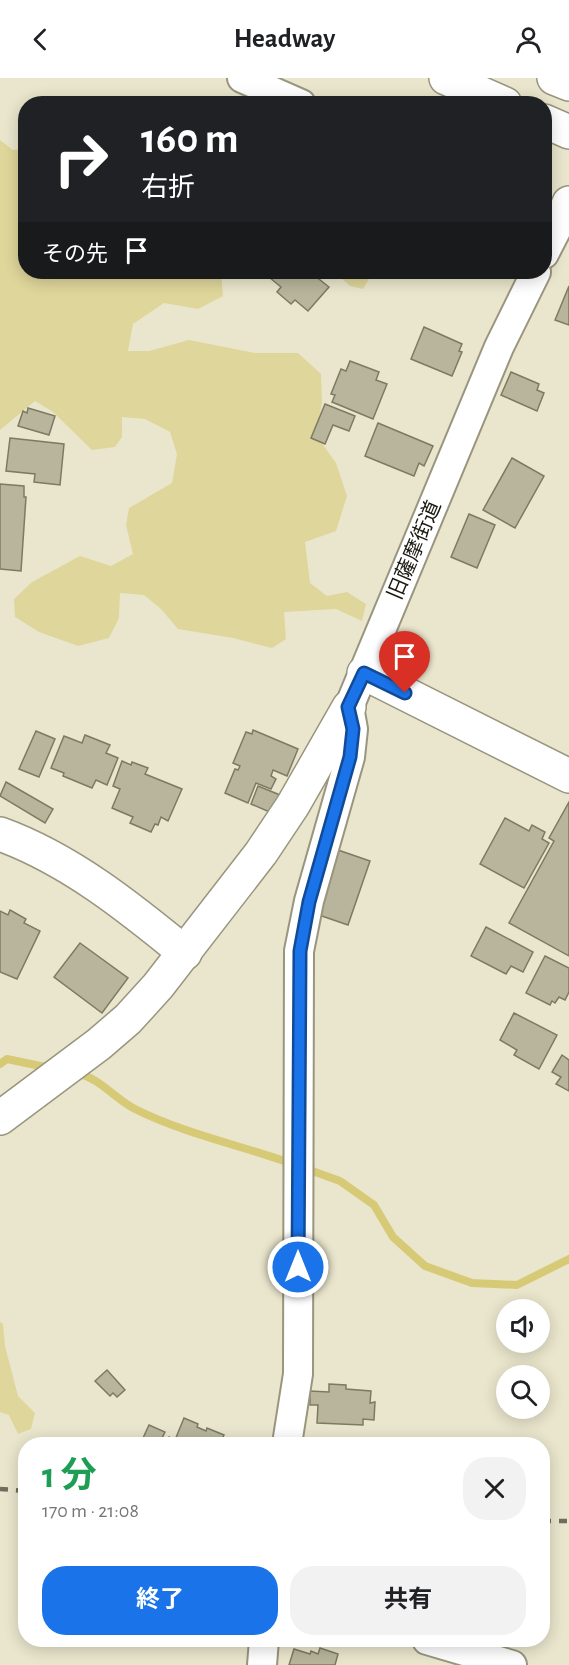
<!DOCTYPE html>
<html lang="ja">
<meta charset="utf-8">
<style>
:root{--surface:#fff;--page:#f2f2f2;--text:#202124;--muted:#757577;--accent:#1a73e8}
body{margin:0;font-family:"Alegreya Sans","Noto Sans JP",sans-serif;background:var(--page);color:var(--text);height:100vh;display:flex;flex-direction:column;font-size:22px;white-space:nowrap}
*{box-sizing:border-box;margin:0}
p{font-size:20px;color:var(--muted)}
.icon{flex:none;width:33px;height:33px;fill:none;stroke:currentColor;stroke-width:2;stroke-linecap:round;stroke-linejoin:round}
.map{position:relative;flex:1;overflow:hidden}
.panel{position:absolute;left:18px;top:1359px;width:532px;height:210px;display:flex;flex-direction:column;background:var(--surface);border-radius:24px;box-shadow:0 3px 15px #0003}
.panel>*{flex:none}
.top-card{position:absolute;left:18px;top:18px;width:534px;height:183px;border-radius:24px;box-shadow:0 3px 15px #0003;background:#202124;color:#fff;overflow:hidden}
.fabs{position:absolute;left:496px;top:1221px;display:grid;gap:12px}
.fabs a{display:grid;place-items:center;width:54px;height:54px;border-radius:50%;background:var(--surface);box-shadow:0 3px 15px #0003;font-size:30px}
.pin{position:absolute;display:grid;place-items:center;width:51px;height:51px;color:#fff;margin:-62px -26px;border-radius:50% 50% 50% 0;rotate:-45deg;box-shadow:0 0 6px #0007}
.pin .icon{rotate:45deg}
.me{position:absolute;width:66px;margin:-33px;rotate:0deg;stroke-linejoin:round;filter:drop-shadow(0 0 4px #0008)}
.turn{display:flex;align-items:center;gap:21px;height:126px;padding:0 24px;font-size:27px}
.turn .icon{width:78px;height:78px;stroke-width:2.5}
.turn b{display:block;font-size:42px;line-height:51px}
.then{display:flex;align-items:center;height:57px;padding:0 24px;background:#0003;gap:12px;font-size:22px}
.round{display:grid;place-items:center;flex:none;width:63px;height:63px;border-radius:24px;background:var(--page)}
.overview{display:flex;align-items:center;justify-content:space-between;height:102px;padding:0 24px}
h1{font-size:36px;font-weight:700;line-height:45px;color:#1e9e55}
.button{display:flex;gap:12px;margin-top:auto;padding:12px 24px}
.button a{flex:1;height:69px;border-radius:24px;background:var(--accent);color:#fff;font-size:24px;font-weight:700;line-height:69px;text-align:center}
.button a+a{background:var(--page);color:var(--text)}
header{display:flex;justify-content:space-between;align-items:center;height:78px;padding:0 24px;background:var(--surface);font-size:27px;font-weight:700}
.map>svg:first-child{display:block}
</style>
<header><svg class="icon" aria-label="back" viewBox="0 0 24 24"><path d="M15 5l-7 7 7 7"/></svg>Headway<svg class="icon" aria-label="person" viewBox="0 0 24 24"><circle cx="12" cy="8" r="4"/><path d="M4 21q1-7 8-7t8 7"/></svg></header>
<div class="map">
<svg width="569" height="1587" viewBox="0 0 569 1587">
<rect width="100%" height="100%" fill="#eae6cd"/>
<g fill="#dfd69b">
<polygon points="0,62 13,72 25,71 26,194 221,194 223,218 198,231 164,225 133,246 128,273 149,273 189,262 255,275 298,275 321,296 322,325 316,357 336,385 347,418 336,453 305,464 310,505 327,518 347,514 366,526 362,543 336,531 284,534 286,561 272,570 233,560 178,551 161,531 144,517 120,515 119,540 109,560 78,568 39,554 15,539 14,521 32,504 80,478 111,488 133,476 126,447 129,430 172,405 177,376 170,354 145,341 122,339 122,359 115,369 92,372 53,334 35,323 0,352"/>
<polygon points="335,194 373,194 363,211 350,208"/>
<polygon points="0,1244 3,1246 5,1268 18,1318 35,1335 31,1351 18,1356 9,1337 0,1334"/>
</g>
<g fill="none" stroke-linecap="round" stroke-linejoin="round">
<g stroke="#d7ca77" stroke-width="8">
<polyline points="0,986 7,981 50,990"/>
<path d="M76 995C100 1000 114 1020 135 1031 185 1056 240 1067 293 1086"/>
<polyline points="304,1090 340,1103 374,1127 393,1159 425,1188 472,1205 517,1207 569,1181"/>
</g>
</g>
<g fill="#b8b59c" stroke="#7d7a63" stroke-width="1.5">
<polygon points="266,194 310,194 329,209 308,233 295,222 291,226 277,214 281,209 264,195"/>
<polygon points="569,208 569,247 555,242"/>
<polygon points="424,249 462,266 459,273 462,274 452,298 411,281"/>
<polygon points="350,283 379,294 376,302 387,306 373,341 332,324 335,317 331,316 341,291 346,293"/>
<polygon points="511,294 539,306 537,312 544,315 537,333 501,317"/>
<polygon points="325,326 355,338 349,353 333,347 325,366 311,360"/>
<polygon points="28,330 55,338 49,357 18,348 23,333 27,335"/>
<polygon points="378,345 433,368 424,388 419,385 414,398 365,378"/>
<polygon points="10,360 64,366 60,407 34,404 35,396 6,393"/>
<polygon points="512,380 544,398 515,450 483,432"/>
<polygon points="0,406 24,408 24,419 26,419 21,493 0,491"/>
<polygon points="469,436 495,447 477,490 451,479"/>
<polygon points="253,652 298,671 287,698 273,692 271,698 276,701 271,711 256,705 248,725 225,715 235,691 238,692 240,688 233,685 246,654 252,656"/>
<polygon points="36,653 55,661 39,699 19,691"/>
<polygon points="85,657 110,667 106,675 118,680 107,707 96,702 92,710 63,698 64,695 51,690 64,658 82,665"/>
<polygon points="122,683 131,687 132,684 148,690 145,696 182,711 168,743 161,739 158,747 155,746 151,754 130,745 133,739 112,730 120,711 113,708"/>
<polygon points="6,704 53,731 45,745 0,718"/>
<polygon points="258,708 280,717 272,735 251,726"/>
<polygon points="569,724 569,878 509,845 554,763 549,760"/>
<polygon points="505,740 529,753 532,747 545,754 542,761 549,765 524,810 480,786"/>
<polygon points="338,772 370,783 348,847 316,836"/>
<polygon points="10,832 26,841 24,845 40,853 17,901 0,894 0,833 8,837"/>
<polygon points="486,849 533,874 523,894 511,888 506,896 471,878"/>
<polygon points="80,865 128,900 102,935 54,899"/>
<polygon points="545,878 569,890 569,914 565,922 559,919 555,925 552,923 550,927 526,915"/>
<polygon points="514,935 557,957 539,991 514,977 517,972 500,962"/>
<polygon points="562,977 569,982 569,1013 556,1006 561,999 552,994"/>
<polygon points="107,1292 125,1312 117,1319 113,1315 110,1318 95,1303"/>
<polygon points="329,1306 346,1307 346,1311 371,1313 370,1325 375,1324 374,1342 363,1341 363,1347 317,1345 318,1327 310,1327 310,1313 329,1314"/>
<polygon points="184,1340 198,1346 197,1349 206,1353 207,1350 224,1357 220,1366 166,1366 169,1359 175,1362"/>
<polygon points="149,1347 165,1354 159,1366 143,1360"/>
<polygon points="320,1570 338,1576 335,1587 289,1587 294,1571 310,1576 311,1573 318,1576"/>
</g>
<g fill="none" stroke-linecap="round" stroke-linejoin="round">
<defs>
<g id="street">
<polyline points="242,0 301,26"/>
<polyline points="544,176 563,139"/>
<polyline points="287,1366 298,1296 299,873 309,823 350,679 353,651 349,629 499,269 536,194"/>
<polyline points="427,1562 512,1587"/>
<polyline points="262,1587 264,1562"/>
</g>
<g id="secondary">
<polyline points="563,139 569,125"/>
<polyline points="364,595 569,698"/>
<path d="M0 756C69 781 129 829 185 875"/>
<polyline points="0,1040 99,966 128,941 158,908 261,775 293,727 349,629"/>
</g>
<g id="highway">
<polyline points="446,0 505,26"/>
<polyline points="554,0 569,6"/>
<polyline points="544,43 569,54"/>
</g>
</defs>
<use href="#street" stroke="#99957e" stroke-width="32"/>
<use href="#secondary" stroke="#99957e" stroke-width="36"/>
<use href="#highway" stroke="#99957e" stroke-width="36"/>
<use href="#street" stroke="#fff" stroke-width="28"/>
<use href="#secondary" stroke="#fff" stroke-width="33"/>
<use href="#highway" stroke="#fff" stroke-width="33"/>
<g stroke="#6f6d5d" stroke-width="4.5" stroke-dasharray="8 8" stroke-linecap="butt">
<polyline points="0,1411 26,1413"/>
<polyline points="543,1443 569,1443"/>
</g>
</g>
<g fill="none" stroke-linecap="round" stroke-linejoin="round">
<defs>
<polyline id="route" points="298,1189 300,873 309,824 350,679 353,651 348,629 364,595 405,615"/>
</defs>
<use href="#route" stroke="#114b97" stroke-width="15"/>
<use href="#route" stroke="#1a73e8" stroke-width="10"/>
</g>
<g text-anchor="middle" stroke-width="4.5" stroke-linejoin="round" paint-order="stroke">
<g font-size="21" fill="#1a1910" stroke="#fff">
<text transform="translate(414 472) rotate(-67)" y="7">旧薩摩街道</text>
</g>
</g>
</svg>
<div class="fabs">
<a><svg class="icon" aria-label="sound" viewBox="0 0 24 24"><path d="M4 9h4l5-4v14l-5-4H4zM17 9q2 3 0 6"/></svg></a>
<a><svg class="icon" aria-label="search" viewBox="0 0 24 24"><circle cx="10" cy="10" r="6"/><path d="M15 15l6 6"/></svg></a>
</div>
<div class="pin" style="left:405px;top:615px;background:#d93025"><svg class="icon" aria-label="arrive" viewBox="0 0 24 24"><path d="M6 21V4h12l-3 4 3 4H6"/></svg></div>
<svg class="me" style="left:298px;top:1189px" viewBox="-20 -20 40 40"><circle r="17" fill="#1a73e8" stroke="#fff" stroke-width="3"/><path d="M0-11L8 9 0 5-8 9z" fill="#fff"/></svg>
<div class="top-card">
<div class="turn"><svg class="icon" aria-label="right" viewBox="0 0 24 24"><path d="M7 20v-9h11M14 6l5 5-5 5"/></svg><div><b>160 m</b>右折</div></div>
<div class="then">その先<svg class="icon" aria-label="arrive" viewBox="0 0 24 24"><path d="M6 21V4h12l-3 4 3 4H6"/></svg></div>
</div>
<section class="panel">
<div class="overview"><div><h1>1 分</h1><p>170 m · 21:08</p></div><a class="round"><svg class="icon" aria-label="close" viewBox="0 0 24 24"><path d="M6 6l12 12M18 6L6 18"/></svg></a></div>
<div class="button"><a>終了</a><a>共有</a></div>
</section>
</div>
